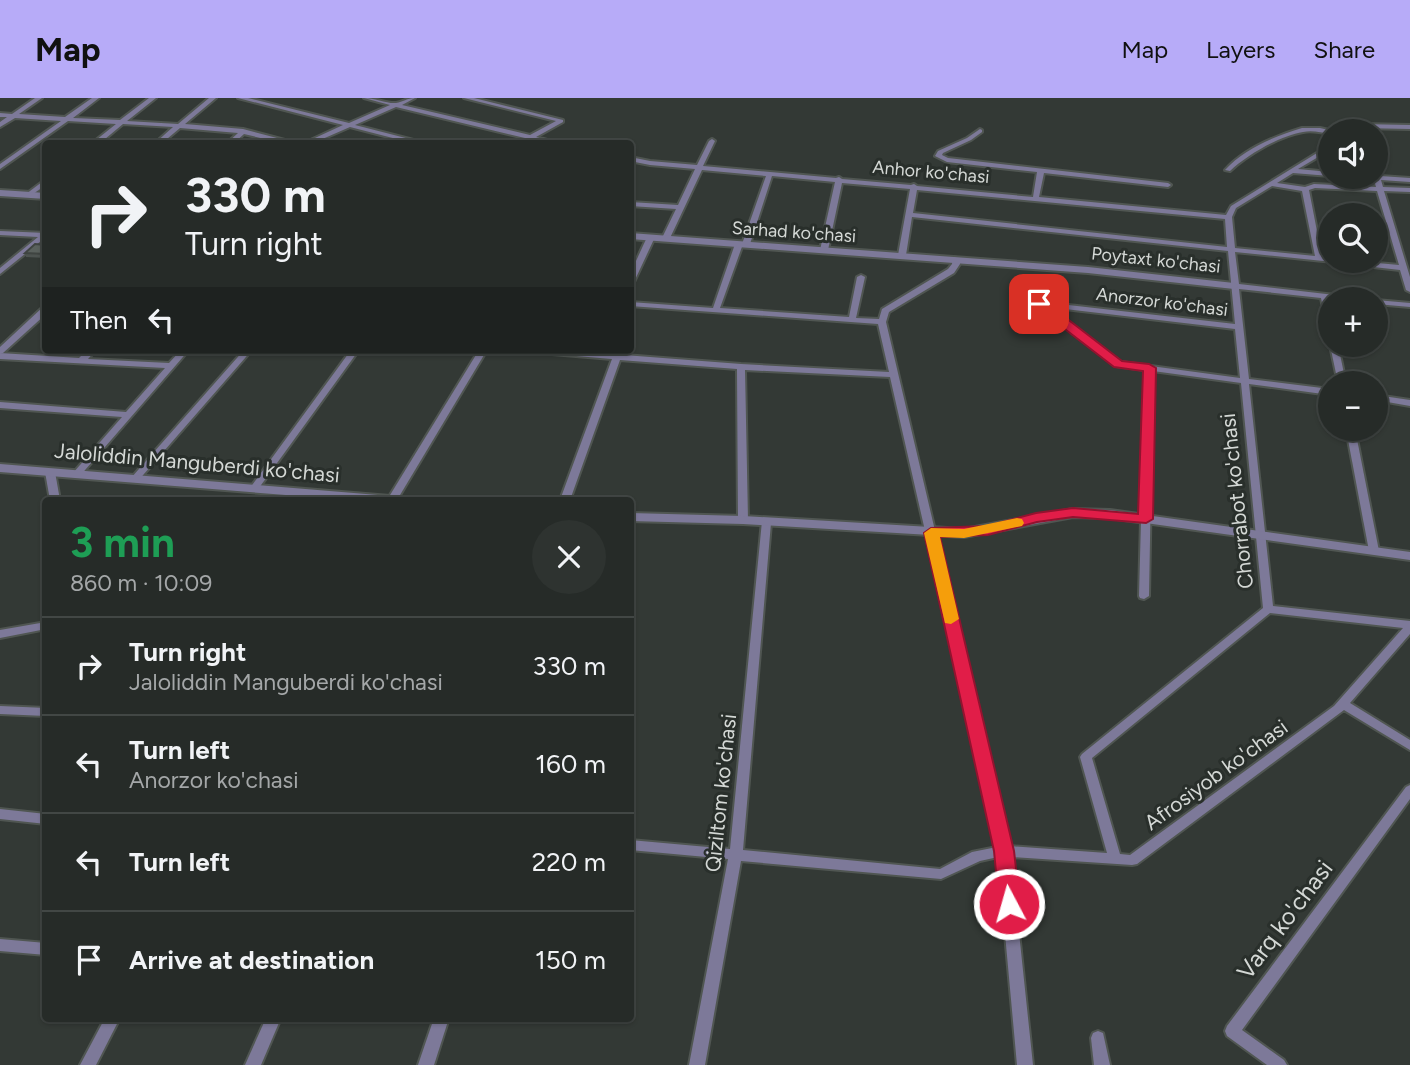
<!DOCTYPE html>
<meta charset="utf-8">
<style>
:root{--surface:#262b28;--page:#2e3330;--text:#f1f3f6;--muted:#a4a7a8;--line:#424745;--accent:#b7abf8}
body{margin:0;font-family:Figtree,sans-serif;background:var(--page);color:var(--text);height:100vh;display:flex;flex-direction:column;font-size:26px;white-space:nowrap}
*{box-sizing:border-box;margin:0}
p{font-size:23px;color:var(--muted)}
.icon{flex:none;width:38px;height:38px;fill:none;stroke:currentColor;stroke-width:2;stroke-linecap:round;stroke-linejoin:round}
.map{position:relative;flex:1;overflow:hidden}
.side{position:absolute;left:42px;top:399px;width:592px;height:525px;display:flex;flex-direction:column;background:var(--surface);border-radius:7px;box-shadow:0 2px 5px #0004,0 0 0 2px var(--line)}
.side>*{flex:none}
.hud{position:absolute;left:42px;top:42px;width:592px;height:214px;border-radius:7px;box-shadow:0 2px 5px #0004,0 0 0 2px var(--line);background:#262b28;color:var(--text);overflow:hidden}
.controls{position:absolute;left:1318px;top:21px;display:grid;gap:14px}
.controls a{display:grid;place-items:center;width:70px;height:70px;border-radius:50%;background:var(--surface);box-shadow:0 2px 5px #0004,0 0 0 2px var(--line);font-size:35px}
.pin{position:absolute;display:grid;place-items:center;width:60px;height:60px;color:#fff;margin:-30px;border-radius:14px;box-shadow:0 4px 10px #0006}
.me{position:absolute;width:77px;margin:-38px;rotate:354deg;stroke-linejoin:round;filter:drop-shadow(0 0 5px #0008)}
.turn{display:flex;align-items:center;gap:24px;height:147px;padding:0 28px;font-size:32px}
.turn .icon{width:91px;height:91px;stroke-width:2.5}
.turn b{display:block;font-size:49px;line-height:60px}
.then{display:flex;align-items:center;height:66px;padding:0 28px;background:#0003;gap:14px;font-size:26px}
.round{display:grid;place-items:center;flex:none;width:74px;height:74px;border-radius:37px;background:var(--page)}
.headline{display:flex;align-items:center;justify-content:space-between;height:119px;padding:0 28px}
h1{font-size:42px;font-weight:700;line-height:52px;color:#1e9e55}
ul{padding:0;list-style:none}
li{display:flex;align-items:center;gap:21px;height:98px;padding:0 28px;border-top:2px solid var(--line)}
li div{flex:1}
li b{display:block;font-size:26px}
li em{font-style:normal}
header{display:flex;align-items:center;gap:42px;box-sizing:border-box;height:98px;padding:0 35px;background:var(--accent);color:#111}
header strong{font-size:33px}
nav{display:flex;gap:38px;margin-inline-start:auto;font-size:24px}
.map>svg:first-child{display:block}
</style>
<header>
<strong>Map</strong>
<nav><a>Map</a><a>Layers</a><a>Share</a></nav>
</header>
<div class="map">
<svg width="1410" height="967" viewBox="0 0 1410 967">
<rect width="100%" height="100%" fill="#333935"/>
<g fill="none" stroke-linecap="round" stroke-linejoin="round">
<defs>
<g id="minor">
<polygon points="35,0 42,0 19,16 65,19 92,0 99,0 73,20 120,22 149,0 156,0 127,23 178,26 209,0 216,0 185,26 243,31 300,46 286,46 244,36 233,46 226,46 238,35 180,30 161,46 154,46 173,29 123,26 99,46 91,46 116,26 68,23 0,71 0,66 61,23 15,20 0,29 0,24 7,19 0,19 0,15 12,16"/>
<path d="M238 0H248L349 25 390 7 364 0C374 0 388 6 396 5 403 4 407 0 415 0L402 7 530 37 556 23 464 0H474L563 22V24L536 39 562 46H549L532 41 524 46H515L525 40 396 9 355 27 429 46H416L350 29 311 46H302L343 27Z"/>
<polygon points="1359,26 1410,27 1410,31 1361,30 1357,33 1351,33"/>
<path d="M1302 30H1320L1333 33H1330V36C1321 34 1311 32 1303 34 1279 38 1247 57 1230 73L1225 72C1244 51 1275 38 1302 30Z"/>
<path d="M980 31 982 32V34L971 42 943 55 942 57 948 60 1168 85 1171 87 1168 89 1044 75 1039 99 1226 117 1231 108 1330 47V52L1298 71 1330 74V78L1293 75 1277 85 1305 89 1314 86 1376 89 1374 82 1361 81 1358 79H1376V75L1380 78 1410 80V84L1381 82 1383 89 1410 90V94L1384 93 1410 179V194L1406 192 1400 172 1338 165 1334 163H1356L1399 167 1377 93 1315 90 1309 92 1322 159 1330 160V163L1333 164 1235 154 1239 186 1352 199 1356 201H1329L1330 226 1326 224 1321 200 1239 191 1249 281 1330 291V297L1249 286 1273 508 1410 523V536L1350 605 1410 642V652L1344 612 1137 766 1132 767 1011 759 1033 967H1017L998 759 980 763 941 781 741 763 705 967H689L728 761 630 752V742L730 751 762 423 766 422 771 425 743 752 940 771 972 754 997 749 890 279 745 272 748 422 743 425 738 422 737 271 620 262 570 402H560L612 261 528 254 524 252H559L741 266 889 274 878 226 630 208V204L713 210 735 146 739 144 742 146 766 78 702 72 670 140 666 142 662 140 676 111 630 108V104L678 107 695 71 650 67 630 63V59L650 63 697 67 709 43 712 41 715 43 703 68 836 80 839 79 842 81 911 87 914 86 917 88 1033 99 1037 74 947 64 935 58 938 53 967 40ZM772 78 835 84 820 152 824 154 828 152 842 85 910 91 898 157 902 159 906 157 912 119 1228 153 1235 226 1042 204 1035 206 1116 268 1145 272 1139 498 1140 500 1144 501 1149 498 1153 273 1241 285 1263 510 1082 656 1080 659 1107 755 1009 748 886 224 889 214 954 175 960 166V161L953 159 952 166 948 171 882 211 879 221 856 220 865 179 861 177 857 179 849 219 720 210 743 146 746 148 750 146ZM1272 88 1302 93 1315 158 1235 150 1232 119 1236 110ZM917 92 1225 121 1227 149 913 115ZM1048 209 1235 231 1240 280 1121 264ZM1270 515 1403 530 1334 608 1130 757 1120 756 1092 660Z"/>
<polygon points="46,81 46,87 30,98 26,98 26,96"/>
<polygon points="0,133 46,135 46,139 0,176 0,170 38,139 0,137"/>
<polygon points="648,137 655,139 634,184 630,186 630,176"/>
<polygon points="1376,202 1410,205 1410,209 1376,206"/>
<polygon points="43,209 46,209 46,216 3,255 0,255 0,249"/>
<polygon points="1330,247 1338,247 1346,285 1338,285"/>
<polygon points="87,252 96,252 88,261 169,265 181,252 189,252 79,379 76,380 71,377 73,375 122,319 0,310 0,304 126,314 165,270 0,261 0,255 79,260"/>
<polygon points="244,252 252,252 137,384 131,384 129,382 131,380"/>
<polygon points="351,252 359,252 256,394 250,394 248,392 250,390"/>
<polygon points="479,252 487,252 397,402 387,402"/>
<polygon points="1376,297 1410,302 1410,308 1376,302"/>
<polygon points="1346,331 1355,331 1379,453 1374,456 1369,453"/>
<polygon points="50,371 55,374 60,402 50,402 45,374"/>
<polygon points="46,524 46,531 0,540 0,532"/>
<polygon points="0,608 46,610 46,618 0,616"/>
<polygon points="1410,687 1410,701 1242,932 1284,962 1287,967 1267,967 1227,938 1225,933 1227,928 1406,689"/>
<polygon points="0,711 46,716 46,726 0,721"/>
<polygon points="0,841 46,845 46,857 0,853"/>
<polygon points="105,920 120,920 96,967 80,967"/>
<polygon points="266,920 281,920 261,967 245,967"/>
<polygon points="434,920 449,920 434,967 418,967"/>
<polygon points="1098,933 1103,935 1110,967 1094,967 1091,940 1093,935"/>
</g>
<g id="tertiary">
<polygon points="0,92 46,95 46,101 0,98"/>
<polygon points="630,135 1088,169 1234,185 1239,188 1234,191 1088,175 630,141"/>
<polygon points="0,366 390,398 396,402 349,402 0,374"/>
<polygon points="1073,411 1110,412 1410,454 1410,462 1110,420 1073,419 964,439 743,426 630,423 630,415 743,418 964,431"/>
</g>
</defs>
<use href="#minor" stroke="#505652" stroke-width="4"/>
<use href="#tertiary" stroke="#505652" stroke-width="4"/>
<use href="#minor" fill="#7d7999" fill-rule="evenodd"/>
<use href="#tertiary" fill="#7d7999" fill-rule="evenodd"/>
</g>
<polygon fill="#4d5350" points="46,147 46,160 26,159 25,155"/>
<polygon fill="#5a615d" stroke="#3f4441" stroke-width="2" points="35,146 46,147 46,156 25,155"/>
<polygon fill="#e11d48" stroke="#92132f" stroke-width="2" points="1035,203 1044,203 1122,263 1149,266 1156,270 1153,421 1146,425 1073,419 1037,424 988,437 940,439 1014,753 1020,806 1017,812 1009,815 1002,812 999,806 994,753 924,435 931,430 987,428 1036,415 1073,410 1138,416 1143,273 1114,269 1035,208"/>
<polygon fill="#f59e0b" points="1017,420 1022,421 1024,425 1022,428 964,440 940,439 959,521 951,526 945,525 924,435 931,430 964,431"/>
<g text-anchor="middle" stroke-width="6" stroke-linejoin="round" paint-order="stroke">
<g font-size="18" fill="#d4d8d5" stroke="#292f2b">
<text transform="translate(931 74) rotate(5)" y="6">Anhor ko'chasi</text>
<text transform="translate(794 134) rotate(4)" y="6">Sarhad ko'chasi</text>
<text transform="translate(1156 162) rotate(6)" y="6">Poytaxt ko'chasi</text>
<text transform="translate(1162 204) rotate(7)" y="6">Anorzor ko'chasi</text>
</g>
<g font-size="21" fill="#d4d8d5" stroke="#292f2b">
<text transform="translate(197 365) rotate(5)" y="7">Jaloliddin Manguberdi ko'chasi</text>
<text transform="translate(1237 403) rotate(-96)" y="7">Chorrabot ko'chasi</text>
<text transform="translate(1216 677) rotate(-36)" y="7">Afrosiyob ko'chasi</text>
<text transform="translate(721 695) rotate(-84)" y="7">Qiziltom ko'chasi</text>
</g>
<g font-size="24" fill="#d4d8d5" stroke="#292f2b">
<text transform="translate(1285 822) rotate(-53)" y="8">Varq ko'chasi</text>
</g>
</g>
</svg>
<div class="controls">
<a><svg class="icon" aria-label="sound" viewBox="0 0 24 24"><path d="M4 9h4l5-4v14l-5-4H4zM17 9q2 3 0 6"/></svg></a>
<a><svg class="icon" aria-label="search" viewBox="0 0 24 24"><circle cx="10" cy="10" r="6"/><path d="M15 15l6 6"/></svg></a>
<a>+</a>
<a>−</a>
</div>
<div class="pin" style="left:1039px;top:206px;background:#d93025"><svg class="icon" aria-label="arrive" viewBox="0 0 24 24"><path d="M6 21V4h12l-3 4 3 4H6"/></svg></div>
<svg class="me" style="left:1009px;top:806px" viewBox="-20 -20 40 40"><circle r="17" fill="#e11d48" stroke="#fff" stroke-width="3"/><path d="M0-11L8 9 0 5-8 9z" fill="#fff"/></svg>
<div class="hud">
<div class="turn"><svg class="icon" aria-label="right" viewBox="0 0 24 24"><path d="M7 20v-9h11M14 6l5 5-5 5"/></svg><div><b>330 m</b>Turn right</div></div>
<div class="then">Then<svg class="icon" aria-label="left" viewBox="0 0 24 24"><path d="M17 20v-9H6M10 6l-5 5 5 5"/></svg></div>
</div>
<section class="side">
<div class="headline"><div><h1>3 min</h1><p>860 m · 10:09</p></div><a class="round"><svg class="icon" aria-label="close" viewBox="0 0 24 24"><path d="M6 6l12 12M18 6L6 18"/></svg></a></div>
<ul>
<li><svg class="icon" aria-label="right" viewBox="0 0 24 24"><path d="M7 20v-9h11M14 6l5 5-5 5"/></svg><div><b>Turn right</b><p>Jaloliddin Manguberdi ko'chasi</p></div><em>330 m</em></li>
<li><svg class="icon" aria-label="left" viewBox="0 0 24 24"><path d="M17 20v-9H6M10 6l-5 5 5 5"/></svg><div><b>Turn left</b><p>Anorzor ko'chasi</p></div><em>160 m</em></li>
<li><svg class="icon" aria-label="left" viewBox="0 0 24 24"><path d="M17 20v-9H6M10 6l-5 5 5 5"/></svg><div><b>Turn left</b></div><em>220 m</em></li>
<li><svg class="icon" aria-label="arrive" viewBox="0 0 24 24"><path d="M6 21V4h12l-3 4 3 4H6"/></svg><div><b>Arrive at destination</b></div><em>150 m</em></li>
</ul>
</section>
</div>
